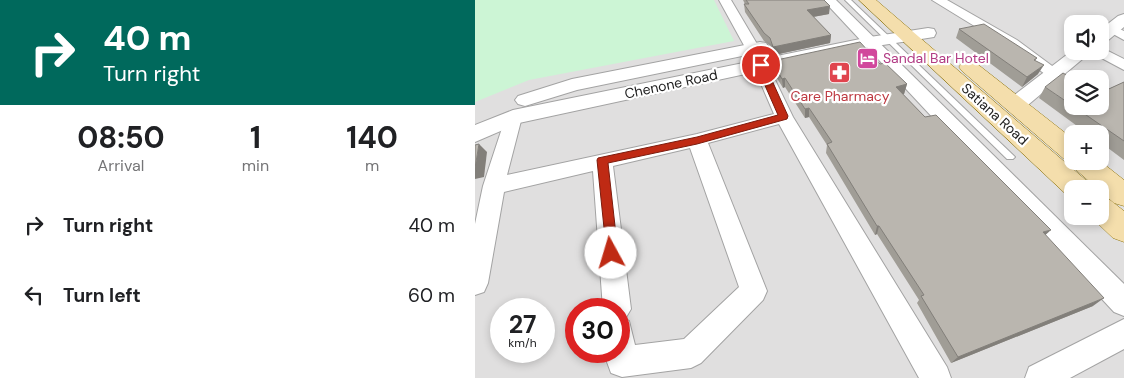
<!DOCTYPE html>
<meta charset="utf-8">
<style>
:root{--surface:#fff;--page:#f6f6f6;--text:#202124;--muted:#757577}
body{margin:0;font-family:"DM Sans",sans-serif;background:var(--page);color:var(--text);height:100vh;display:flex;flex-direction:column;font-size:19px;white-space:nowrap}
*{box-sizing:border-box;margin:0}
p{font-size:16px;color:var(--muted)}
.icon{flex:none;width:28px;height:28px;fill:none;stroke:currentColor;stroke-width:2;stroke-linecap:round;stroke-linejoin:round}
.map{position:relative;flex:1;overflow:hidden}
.sheet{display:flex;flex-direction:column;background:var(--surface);width:475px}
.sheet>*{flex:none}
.guide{background:#00695c;color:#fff;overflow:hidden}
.controls{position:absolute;left:589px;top:15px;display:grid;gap:10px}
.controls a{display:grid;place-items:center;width:45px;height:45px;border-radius:10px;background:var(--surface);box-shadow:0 2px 8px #0003;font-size:25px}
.speed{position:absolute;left:15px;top:298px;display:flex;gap:10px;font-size:25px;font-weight:700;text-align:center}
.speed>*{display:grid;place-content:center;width:65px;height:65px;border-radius:50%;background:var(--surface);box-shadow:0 2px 8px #0003;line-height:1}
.speed small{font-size:12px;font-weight:400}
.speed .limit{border:8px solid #d22;background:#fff;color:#111}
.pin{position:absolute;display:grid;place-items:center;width:42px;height:42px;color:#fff;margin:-21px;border:2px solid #fff;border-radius:50%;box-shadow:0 1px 5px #0007}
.me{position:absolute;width:55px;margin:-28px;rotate:354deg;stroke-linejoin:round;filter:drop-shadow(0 0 4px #0008)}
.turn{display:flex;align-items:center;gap:18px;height:105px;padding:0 20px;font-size:22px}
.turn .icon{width:65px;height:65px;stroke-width:2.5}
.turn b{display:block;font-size:35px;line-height:42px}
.eta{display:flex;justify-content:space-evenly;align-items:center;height:85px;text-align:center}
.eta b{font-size:30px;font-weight:700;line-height:35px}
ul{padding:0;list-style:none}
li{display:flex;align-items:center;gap:15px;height:70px;padding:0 20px}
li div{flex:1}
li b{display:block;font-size:19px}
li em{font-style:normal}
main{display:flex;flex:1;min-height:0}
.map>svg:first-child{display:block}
</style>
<main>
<section class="sheet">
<div class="guide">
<div class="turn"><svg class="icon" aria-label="right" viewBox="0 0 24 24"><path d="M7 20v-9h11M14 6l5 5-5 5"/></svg><div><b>40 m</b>Turn right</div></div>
</div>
<div class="eta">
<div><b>08:50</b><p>Arrival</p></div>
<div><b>1</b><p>min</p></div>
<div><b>140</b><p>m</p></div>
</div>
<ul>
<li><svg class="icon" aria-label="right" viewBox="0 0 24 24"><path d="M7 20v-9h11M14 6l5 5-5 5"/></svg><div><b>Turn right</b></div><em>40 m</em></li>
<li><svg class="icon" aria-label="left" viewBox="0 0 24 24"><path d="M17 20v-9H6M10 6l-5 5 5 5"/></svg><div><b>Turn left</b></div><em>60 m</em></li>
</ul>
</section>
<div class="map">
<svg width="649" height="378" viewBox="0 0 649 378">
<rect width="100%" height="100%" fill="#f1efe9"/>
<path fill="#e0dfdf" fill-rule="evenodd" d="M0 0H649V378H0ZM598 24H625V51H598ZM598 79H625V106H598ZM598 134H625V161H598ZM598 189H625V216H598ZM26 309H69V351H26ZM101 309H144V351H101Z"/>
<polygon fill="#ccf5d5" points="0,0 239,0 259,41 54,80 0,102"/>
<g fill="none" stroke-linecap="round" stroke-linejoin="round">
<defs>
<polygon id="service" points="370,0 376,0 538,155 540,157 538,159 532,159"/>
<g id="minor">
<path d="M244 0H256L285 49 318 117 472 367 476 378H444L304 124 233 143 292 291 288 300 226 363 216 368 147 377 136 373 132 362 131 351H144V309H128L118 171 29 192 13 283 9 292 0 295V224L8 186 32 113H44L47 117 32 175 222 134 299 114 271 49ZM215 148 264 287 209 339 160 345 154 321 150 319 156 309 138 166Z"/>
<polygon points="348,0 361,0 649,284 649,316 639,312"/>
<polygon points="457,0 472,0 542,40 588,74 586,77 574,77 532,46"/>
<polygon points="636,25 649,31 649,40 629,29 631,26"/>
<polygon points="625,47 649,59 649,70 619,54 617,51 625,51"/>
<polygon points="649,319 649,349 595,378 550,378 554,367"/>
</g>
<g id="tertiary">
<polygon points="649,14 649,27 631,42 625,43 625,30 643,16"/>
<polygon points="453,28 459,29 461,33 459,37 395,47 44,123 0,142 0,125 38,110 395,37"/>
<polygon points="285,42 291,43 294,47 291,51 102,90 50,106 43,104 40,100 43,96 97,79"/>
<polygon points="598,50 617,51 547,110 540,112 533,110 529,105 533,100"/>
</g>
<g id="primary">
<polygon points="384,0 401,0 613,182 617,189 598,189 598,198 593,196"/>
<polygon points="494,61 501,63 598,139 598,161 625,161 649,180 649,206 639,203 599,168 595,161 589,159 487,71 484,67 487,63"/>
<polygon points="625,197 635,200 649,211 649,242 638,238 615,216 625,216"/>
</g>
</defs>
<use href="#service" stroke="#a3a3a3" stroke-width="2"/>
<use href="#minor" stroke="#a3a3a3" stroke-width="2"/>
<use href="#tertiary" stroke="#a3a3a3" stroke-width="2"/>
<use href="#primary" stroke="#90760f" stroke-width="1"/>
<use href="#service" fill="#fff" fill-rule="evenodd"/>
<use href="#minor" fill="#fff" fill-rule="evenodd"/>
<use href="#tertiary" fill="#fff" fill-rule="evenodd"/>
<use href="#primary" fill="#f4deac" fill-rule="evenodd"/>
</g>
<g fill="#a09d96">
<polygon points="268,0 349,0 354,14 338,17 356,35 355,43 299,55 296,46 289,41 270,12 269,4 270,4"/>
<polygon points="484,29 562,58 560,61 563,74 547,87 481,38"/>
<polygon points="297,61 405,64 432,84 429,94 427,94 450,117 570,235 618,306 476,363 442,303 444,300 402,234 400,235 351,153 352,145 334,117 330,118 310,87 308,88 297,70"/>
<polygon points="649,82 649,160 625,142 625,134 613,134 564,98 570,87 598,106"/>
</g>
<g fill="#827f7a">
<polygon points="355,6 354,14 332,18 332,10"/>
<polygon points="356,35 355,43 299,55 298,47"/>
<polygon points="569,65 563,74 547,87 552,77"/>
<polygon points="310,78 310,87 308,88 307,79"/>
<polygon points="432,84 429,94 418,96 421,87"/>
<polygon points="334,108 334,117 330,118 330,109"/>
<polygon points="4,144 12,152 9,177 0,179 0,168"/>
<polygon points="402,226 404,226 402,234 400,235"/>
<polygon points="576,230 567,238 568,232"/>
<polygon points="629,298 618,306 476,363 483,357"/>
</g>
<g fill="#bab6af" stroke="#827f7a">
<polygon points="271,0 349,0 355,6 332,10 356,35 298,47 295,38 289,33 269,4 274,4"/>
<polygon points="509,24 562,58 559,60 569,65 552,77 484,29"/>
<polygon points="385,42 405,64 410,63 432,84 421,87 450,117 461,115 576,230 568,232 629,298 483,357 446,296 449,295 404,226 402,226 352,144 357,142 334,108 330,109 310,78 307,79 297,61"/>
<polygon points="588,73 598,79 598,106 570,87"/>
<polygon points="649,82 649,141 598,106 625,106 625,93"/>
<polygon points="4,144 0,168 0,145"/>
</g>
<polygon fill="#bf2a14" stroke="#7c1b0d" points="286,63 290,65 313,116 312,119 222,144 133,163 143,253 141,257 132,257 122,160 123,158 222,137 303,115 281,65"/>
<defs>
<symbol id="hotel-square" viewBox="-11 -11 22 22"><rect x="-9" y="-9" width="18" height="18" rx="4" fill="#d1479c" stroke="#fff"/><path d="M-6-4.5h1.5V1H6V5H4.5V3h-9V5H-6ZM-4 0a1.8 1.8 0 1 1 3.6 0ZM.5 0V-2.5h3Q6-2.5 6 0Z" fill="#fff"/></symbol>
<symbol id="pharmacy-square" viewBox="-11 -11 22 22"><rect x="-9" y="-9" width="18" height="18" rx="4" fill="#e0444e" stroke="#fff"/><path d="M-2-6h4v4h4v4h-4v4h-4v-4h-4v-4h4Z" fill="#fff"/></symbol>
</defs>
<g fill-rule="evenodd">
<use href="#hotel-square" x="380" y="46" width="25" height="25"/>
<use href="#pharmacy-square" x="352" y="60" width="25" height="25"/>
</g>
<g text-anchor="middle" stroke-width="4.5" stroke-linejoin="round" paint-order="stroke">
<g font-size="14" fill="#b23c85" stroke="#fff" text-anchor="start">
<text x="408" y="63">Sandal Bar Hotel</text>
</g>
<g font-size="14" fill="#222" stroke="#fff">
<text transform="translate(196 84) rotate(-12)" y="5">Chenone Road</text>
<text transform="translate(520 114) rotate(42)" y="5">Satiana Road</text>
</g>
<g font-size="14" fill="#be3a42" stroke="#fff">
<text x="365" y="101">Care Pharmacy</text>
</g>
</g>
</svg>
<div class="controls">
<a><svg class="icon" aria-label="sound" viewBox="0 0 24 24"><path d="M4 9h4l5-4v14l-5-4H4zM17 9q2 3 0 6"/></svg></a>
<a><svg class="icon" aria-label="layers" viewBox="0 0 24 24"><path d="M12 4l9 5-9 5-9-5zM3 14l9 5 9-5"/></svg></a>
<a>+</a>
<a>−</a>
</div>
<div class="speed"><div>27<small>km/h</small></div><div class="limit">30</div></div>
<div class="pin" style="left:286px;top:65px;background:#d93025"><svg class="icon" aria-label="arrive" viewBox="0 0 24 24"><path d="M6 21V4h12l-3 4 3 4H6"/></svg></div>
<svg class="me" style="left:136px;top:253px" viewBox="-20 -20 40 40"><circle r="19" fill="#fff"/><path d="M0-13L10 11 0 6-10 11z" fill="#bf2a14"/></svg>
</div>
</main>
